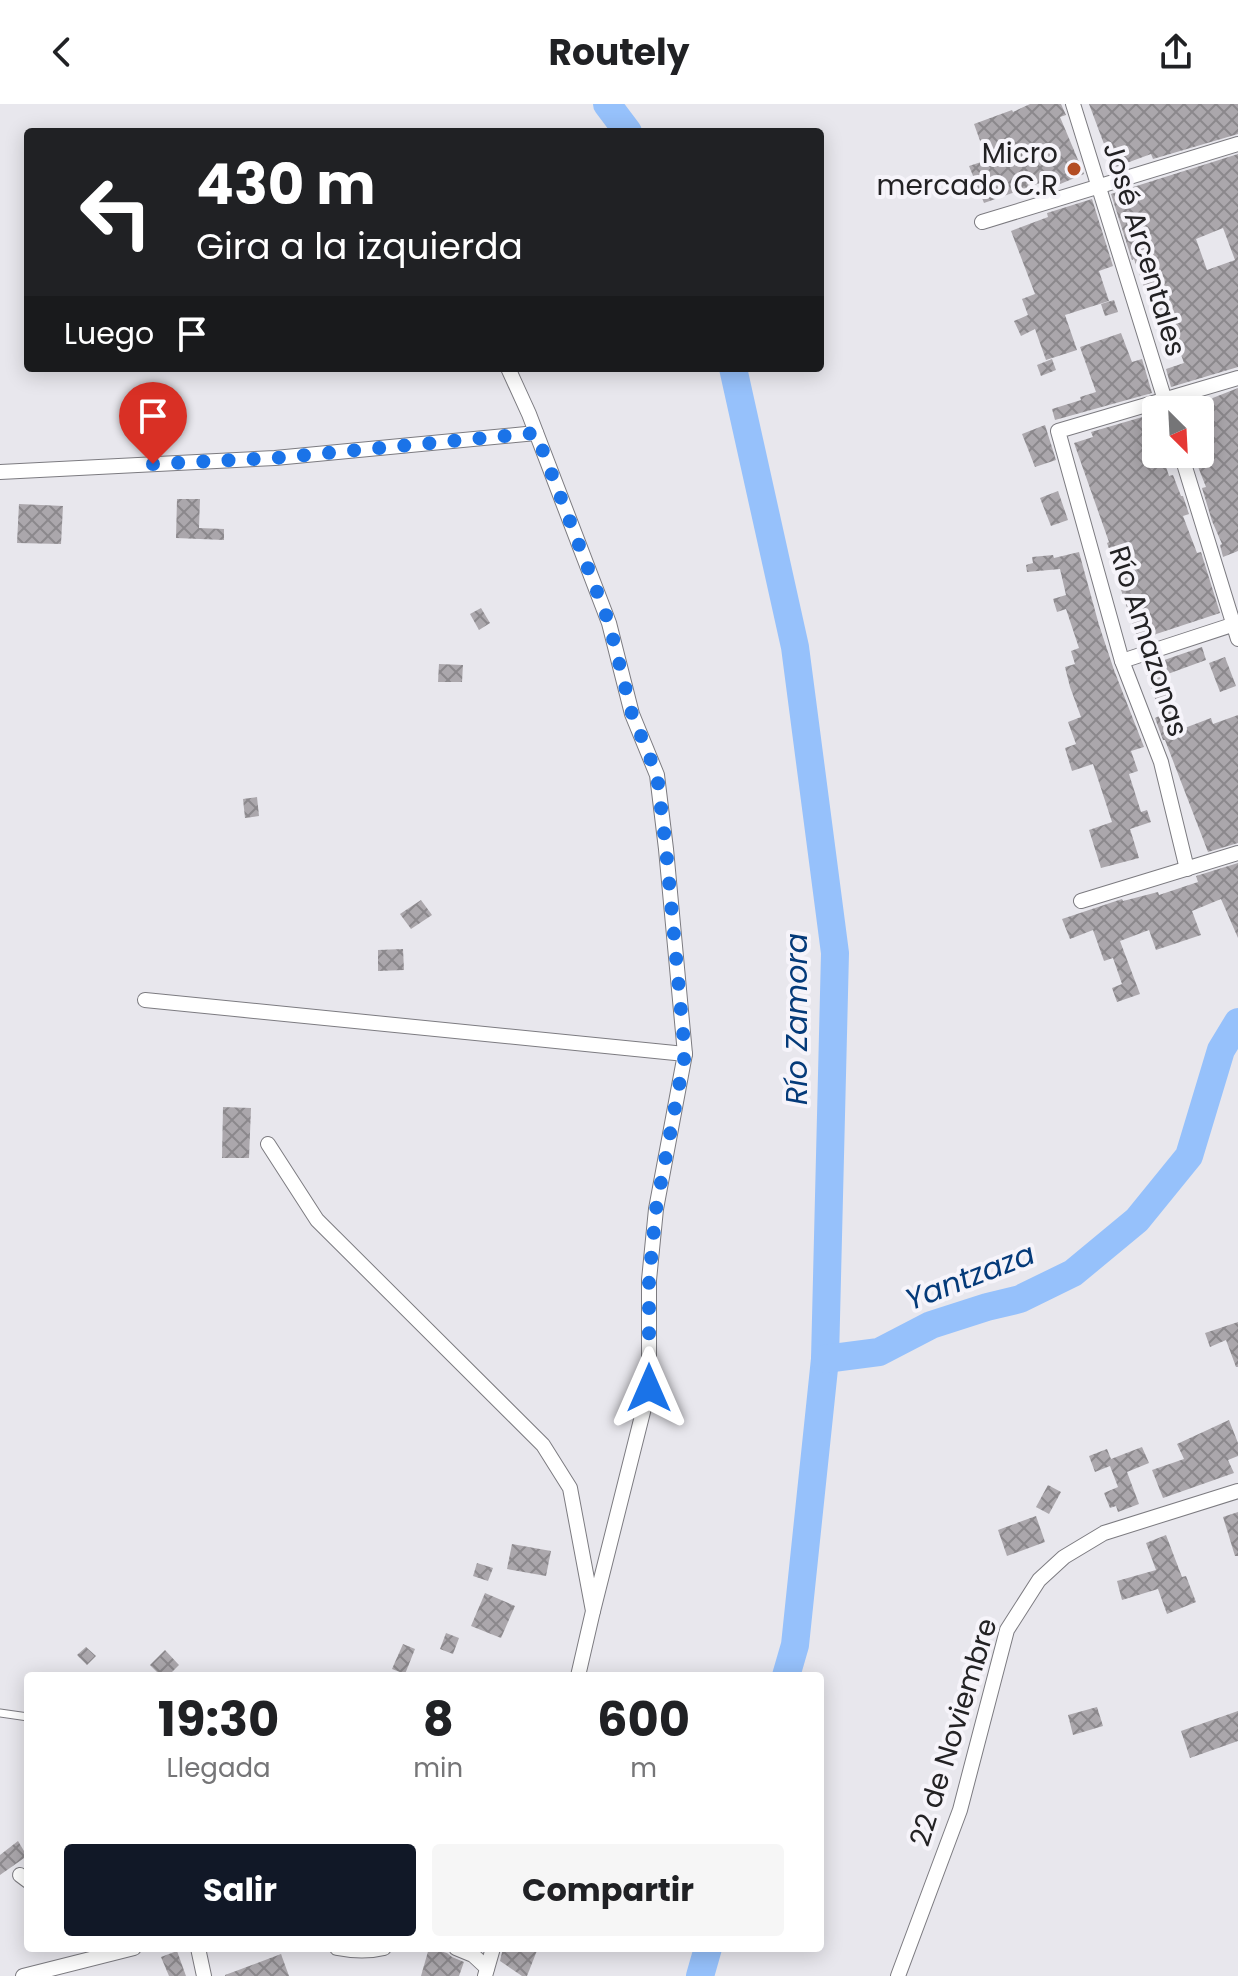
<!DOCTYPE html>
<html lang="es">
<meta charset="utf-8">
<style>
:root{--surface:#fff;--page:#f6f6f6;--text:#202124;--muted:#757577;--accent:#111827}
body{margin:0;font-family:Poppins,sans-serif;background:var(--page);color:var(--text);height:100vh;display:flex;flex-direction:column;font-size:30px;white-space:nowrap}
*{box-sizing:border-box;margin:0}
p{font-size:26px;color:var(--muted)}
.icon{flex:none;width:44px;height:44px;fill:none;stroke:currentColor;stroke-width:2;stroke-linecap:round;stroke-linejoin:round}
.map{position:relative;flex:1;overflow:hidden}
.panel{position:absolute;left:24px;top:1568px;width:800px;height:280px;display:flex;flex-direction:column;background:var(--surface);border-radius:8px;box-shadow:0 4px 20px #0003}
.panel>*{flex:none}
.hud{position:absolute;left:24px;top:24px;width:800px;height:244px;border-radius:8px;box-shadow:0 4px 20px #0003;background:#202124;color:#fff;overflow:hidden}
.needle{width:52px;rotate:156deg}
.buttons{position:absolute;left:1142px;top:292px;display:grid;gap:16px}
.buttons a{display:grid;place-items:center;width:72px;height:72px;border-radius:8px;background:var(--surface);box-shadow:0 4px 20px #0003;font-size:40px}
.pin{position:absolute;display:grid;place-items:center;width:68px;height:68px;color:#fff;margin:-82px -34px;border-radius:50% 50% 50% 0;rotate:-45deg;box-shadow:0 0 8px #0007}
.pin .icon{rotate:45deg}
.me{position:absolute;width:88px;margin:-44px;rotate:0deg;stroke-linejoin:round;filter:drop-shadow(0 0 6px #0008)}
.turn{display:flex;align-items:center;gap:28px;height:168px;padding:0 40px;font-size:36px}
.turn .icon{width:104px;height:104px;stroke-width:2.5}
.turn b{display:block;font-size:56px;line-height:68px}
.then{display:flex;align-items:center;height:76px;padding:0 40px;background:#0003;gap:16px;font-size:30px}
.eta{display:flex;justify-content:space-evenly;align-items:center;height:136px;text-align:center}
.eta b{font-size:48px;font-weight:700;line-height:56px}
.primary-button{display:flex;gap:16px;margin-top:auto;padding:16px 40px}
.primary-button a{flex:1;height:92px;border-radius:8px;background:var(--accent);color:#fff;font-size:32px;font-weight:700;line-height:92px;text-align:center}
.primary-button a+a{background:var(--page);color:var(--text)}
header{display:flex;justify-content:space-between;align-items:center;height:104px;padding:0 40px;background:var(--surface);font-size:36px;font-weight:700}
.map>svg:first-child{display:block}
</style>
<header><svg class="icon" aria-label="back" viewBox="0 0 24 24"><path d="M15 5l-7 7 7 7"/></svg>Routely<svg class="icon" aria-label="share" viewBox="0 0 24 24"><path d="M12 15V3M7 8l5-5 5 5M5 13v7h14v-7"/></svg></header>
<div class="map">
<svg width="1238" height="1872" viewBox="0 0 1238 1872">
<defs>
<pattern id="building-cross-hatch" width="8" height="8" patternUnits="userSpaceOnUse" patternTransform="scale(2)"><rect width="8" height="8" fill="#aba7ac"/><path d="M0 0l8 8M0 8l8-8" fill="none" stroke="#8b888c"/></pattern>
</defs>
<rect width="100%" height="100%" fill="#e8e7ed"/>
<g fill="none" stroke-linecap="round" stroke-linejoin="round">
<g stroke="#96c1fb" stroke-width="28">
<polyline points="607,0 628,28"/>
<polyline points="733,264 795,543 835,849 825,1255 795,1541 786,1572"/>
<polyline points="825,1255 879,1248 931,1221 987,1203 1020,1195 1073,1169 1137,1116 1189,1052 1221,946 1238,918"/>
<polyline points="700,1872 708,1844"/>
</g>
</g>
<g fill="url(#building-cross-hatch)" fill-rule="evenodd">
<polygon points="1030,0 1061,0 1066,11 1060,13 1084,70 1046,86 1043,78 984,99 969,62 987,56 974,20 1012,6 1013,8"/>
<polygon points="1089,0 1238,0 1238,30 1153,55 1151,50 1113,64"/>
<path d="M1238 50V263L1171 283 1166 265 1184 259 1170 220 1159 224 1134 155 1132 156 1111 90ZM1223 124 1235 156 1207 166 1196 135Z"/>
<polygon points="1092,95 1113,162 1099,167 1109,197 1065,211 1077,246 1046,256 1035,225 1021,232 1014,217 1028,211 1022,195 1035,190 1011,127 1048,113 1047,109"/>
<polygon points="1114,196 1118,208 1105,212 1101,200"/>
<polygon points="1121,229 1132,258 1142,255 1152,289 1055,316 1052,305 1081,296 1080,293 1096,288 1080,243"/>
<polygon points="1052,255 1056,266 1041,272 1037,261"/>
<polygon points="1238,284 1238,447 1223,453 1220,441 1222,440 1212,417 1202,384 1206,383 1193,350 1200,350 1200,299"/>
<polygon points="1156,309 1156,350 1162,350 1169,372 1173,371 1181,392 1183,392 1189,410 1183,412 1197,449 1201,448 1220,509 1138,536 1118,477 1120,476 1107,439 1109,438 1074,339 1093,333 1091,328"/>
<polygon points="1045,321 1056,356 1035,363 1022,330"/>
<polygon points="1058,387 1068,416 1051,422 1040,394"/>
<polygon points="177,395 200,395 199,424 224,425 224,436 176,434"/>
<polygon points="19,400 63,402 61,440 17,439"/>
<polygon points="1079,448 1099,521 1114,566 1144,643 1131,647 1138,667 1129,670 1141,708 1147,706 1151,718 1130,725 1139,754 1101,764 1089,726 1112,718 1093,660 1072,667 1065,644 1076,640 1068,618 1081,613 1070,583 1065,563 1075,560 1071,547 1079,544 1066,505 1057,508 1053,495 1066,491 1060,465 1027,468 1026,461 1033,459 1032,453 1053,451 1054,454"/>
<polygon points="481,504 490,519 479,526 470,510"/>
<polygon points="1202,543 1206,556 1165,571 1182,625 1211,614 1213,620 1238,611 1238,739 1208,748 1165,636 1163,636 1155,614 1161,611 1144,563"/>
<polygon points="1225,553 1236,582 1220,588 1209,559"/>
<polygon points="439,560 463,561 462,578 438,578"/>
<polygon points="257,693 259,712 245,714 243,695"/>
<polygon points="1238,759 1238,834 1221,795 1192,807 1201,831 1156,846 1149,826 1120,837 1140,890 1117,898 1112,884 1122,880 1113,854 1104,857 1093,826 1070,835 1062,815 1122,795 1123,797 1158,788 1159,791 1198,778 1196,772"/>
<polygon points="421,796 432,811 411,825 400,810"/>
<polygon points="403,845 404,866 378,867 378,846"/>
<polygon points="223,1003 251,1004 249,1054 222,1054"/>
<polygon points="1238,1218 1238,1263 1236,1263 1226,1236 1210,1243 1205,1229"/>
<polygon points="1229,1316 1238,1339 1238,1352 1228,1356 1234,1369 1163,1394 1152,1366 1184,1355 1177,1340"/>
<polygon points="1142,1343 1149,1359 1127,1368 1139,1400 1118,1408 1116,1402 1110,1404 1104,1389 1118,1383 1110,1362 1095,1368 1089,1352 1107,1345 1111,1355"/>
<polygon points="1048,1381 1061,1388 1049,1410 1036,1403"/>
<polygon points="1238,1408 1238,1452 1235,1452 1223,1413"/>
<polygon points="1036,1412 1045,1438 1007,1452 998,1426"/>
<polygon points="1166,1431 1182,1473 1186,1472 1196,1498 1167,1510 1158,1485 1122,1496 1117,1477 1156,1466 1146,1439"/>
<polygon points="512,1440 551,1447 546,1472 507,1465"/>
<polygon points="477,1459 493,1464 488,1477 473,1472"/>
<polygon points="485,1489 515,1502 501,1534 471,1522"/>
<polygon points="446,1529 459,1534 453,1550 440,1545"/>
<polygon points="403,1540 415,1545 405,1570 392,1565"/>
<polygon points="86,1543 96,1552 87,1561 77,1551"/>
<polygon points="165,1546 179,1561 168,1572 161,1572 150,1561"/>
<polygon points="1097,1603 1103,1622 1073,1631 1068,1611"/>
<polygon points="1238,1607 1238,1637 1190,1654 1181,1627"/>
<polygon points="18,1737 27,1752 0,1771 0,1751"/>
<polygon points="429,1844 447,1849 452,1853 464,1858 459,1872 421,1872"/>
<polygon points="503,1844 538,1844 527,1872 522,1872 500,1857"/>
<polygon points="177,1847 186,1872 169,1872 161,1853"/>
<polygon points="281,1850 289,1872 225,1872 225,1871"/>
</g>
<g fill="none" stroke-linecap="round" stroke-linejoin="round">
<defs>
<polyline id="service" points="0,1609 28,1613"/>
<g id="minor">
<polyline points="1073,0 1168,306"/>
<polyline points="982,118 1238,40"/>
<polyline points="508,264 529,310 609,519 632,610 657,671 666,745 685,950"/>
<polyline points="1181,350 1238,535"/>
<polyline points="0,368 275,354 536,329"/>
<polyline points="1122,557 1238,519"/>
<polyline points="1187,765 1161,658 1122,557 1058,327 1238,274"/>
<polyline points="1081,797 1238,749"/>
<polyline points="145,896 685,950 656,1105 649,1176 649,1284 593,1507"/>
<polyline points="268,1040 317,1116 543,1341 570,1384 593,1507 578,1572"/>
<polyline points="20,1771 28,1777"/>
<polyline points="198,1844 204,1872"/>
<path d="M337 1844C352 1847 368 1848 384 1844"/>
<polyline points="456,1844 473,1851 487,1864"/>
<polyline points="23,1872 134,1844"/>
<polyline points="485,1872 493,1844"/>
<polyline points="898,1872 960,1706 1007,1526 1039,1476 1064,1453 1104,1429 1238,1387"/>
</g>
</defs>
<use href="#service" stroke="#7c7b80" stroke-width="9"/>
<use href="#minor" stroke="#7c7b80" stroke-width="16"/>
<use href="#service" stroke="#fff" stroke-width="7"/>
<use href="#minor" stroke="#fff" stroke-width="14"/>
</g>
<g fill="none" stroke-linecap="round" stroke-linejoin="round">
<polyline stroke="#1a73e8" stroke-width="14" stroke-dasharray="0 25.2" points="153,360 275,354 536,329 609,519 632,610 657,671 666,745 685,950 656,1105 649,1176 649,1284"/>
</g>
<circle fill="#b44d24" stroke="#f6f4fa" stroke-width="3" cx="1074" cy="65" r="8"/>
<g text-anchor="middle" stroke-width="8" stroke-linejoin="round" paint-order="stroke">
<g font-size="28" fill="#232224" stroke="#f6f4fa" text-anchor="end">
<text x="1058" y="59">Micro<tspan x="1058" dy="32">mercado C.R</tspan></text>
</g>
<g font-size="28" fill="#232224" stroke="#f6f4fa">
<text transform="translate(1145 145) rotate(73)" y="10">José Arcentales</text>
<text transform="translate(1149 537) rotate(72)" y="10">Río Amazonas</text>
<text transform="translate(953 1628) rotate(-73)" y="10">22 de Noviembre</text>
</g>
<g font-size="30" font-style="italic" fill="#043a79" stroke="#f6f4fa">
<text transform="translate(797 915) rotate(-90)" y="10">Río Zamora</text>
<text transform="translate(970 1173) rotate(-21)" y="10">Yantzaza</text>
</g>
</g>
</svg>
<div class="buttons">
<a><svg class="needle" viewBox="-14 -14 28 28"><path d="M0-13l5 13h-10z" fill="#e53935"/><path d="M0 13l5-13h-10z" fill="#757577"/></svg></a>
</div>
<div class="pin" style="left:153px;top:360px;background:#d93025"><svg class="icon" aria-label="arrive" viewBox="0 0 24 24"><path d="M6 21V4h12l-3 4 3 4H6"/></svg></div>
<svg class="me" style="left:649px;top:1284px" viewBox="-20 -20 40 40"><path d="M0-17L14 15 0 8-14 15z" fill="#1a73e8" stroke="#fff" stroke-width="4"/></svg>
<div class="hud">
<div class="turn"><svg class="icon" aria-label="left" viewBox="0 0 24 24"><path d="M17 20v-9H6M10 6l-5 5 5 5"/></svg><div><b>430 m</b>Gira a la izquierda</div></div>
<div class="then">Luego<svg class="icon" aria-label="arrive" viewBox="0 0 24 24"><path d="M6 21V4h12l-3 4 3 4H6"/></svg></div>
</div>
<section class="panel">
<div class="eta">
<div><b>19:30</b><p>Llegada</p></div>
<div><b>8</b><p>min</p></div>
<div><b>600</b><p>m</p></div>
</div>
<div class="primary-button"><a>Salir</a><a>Compartir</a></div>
</section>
</div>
